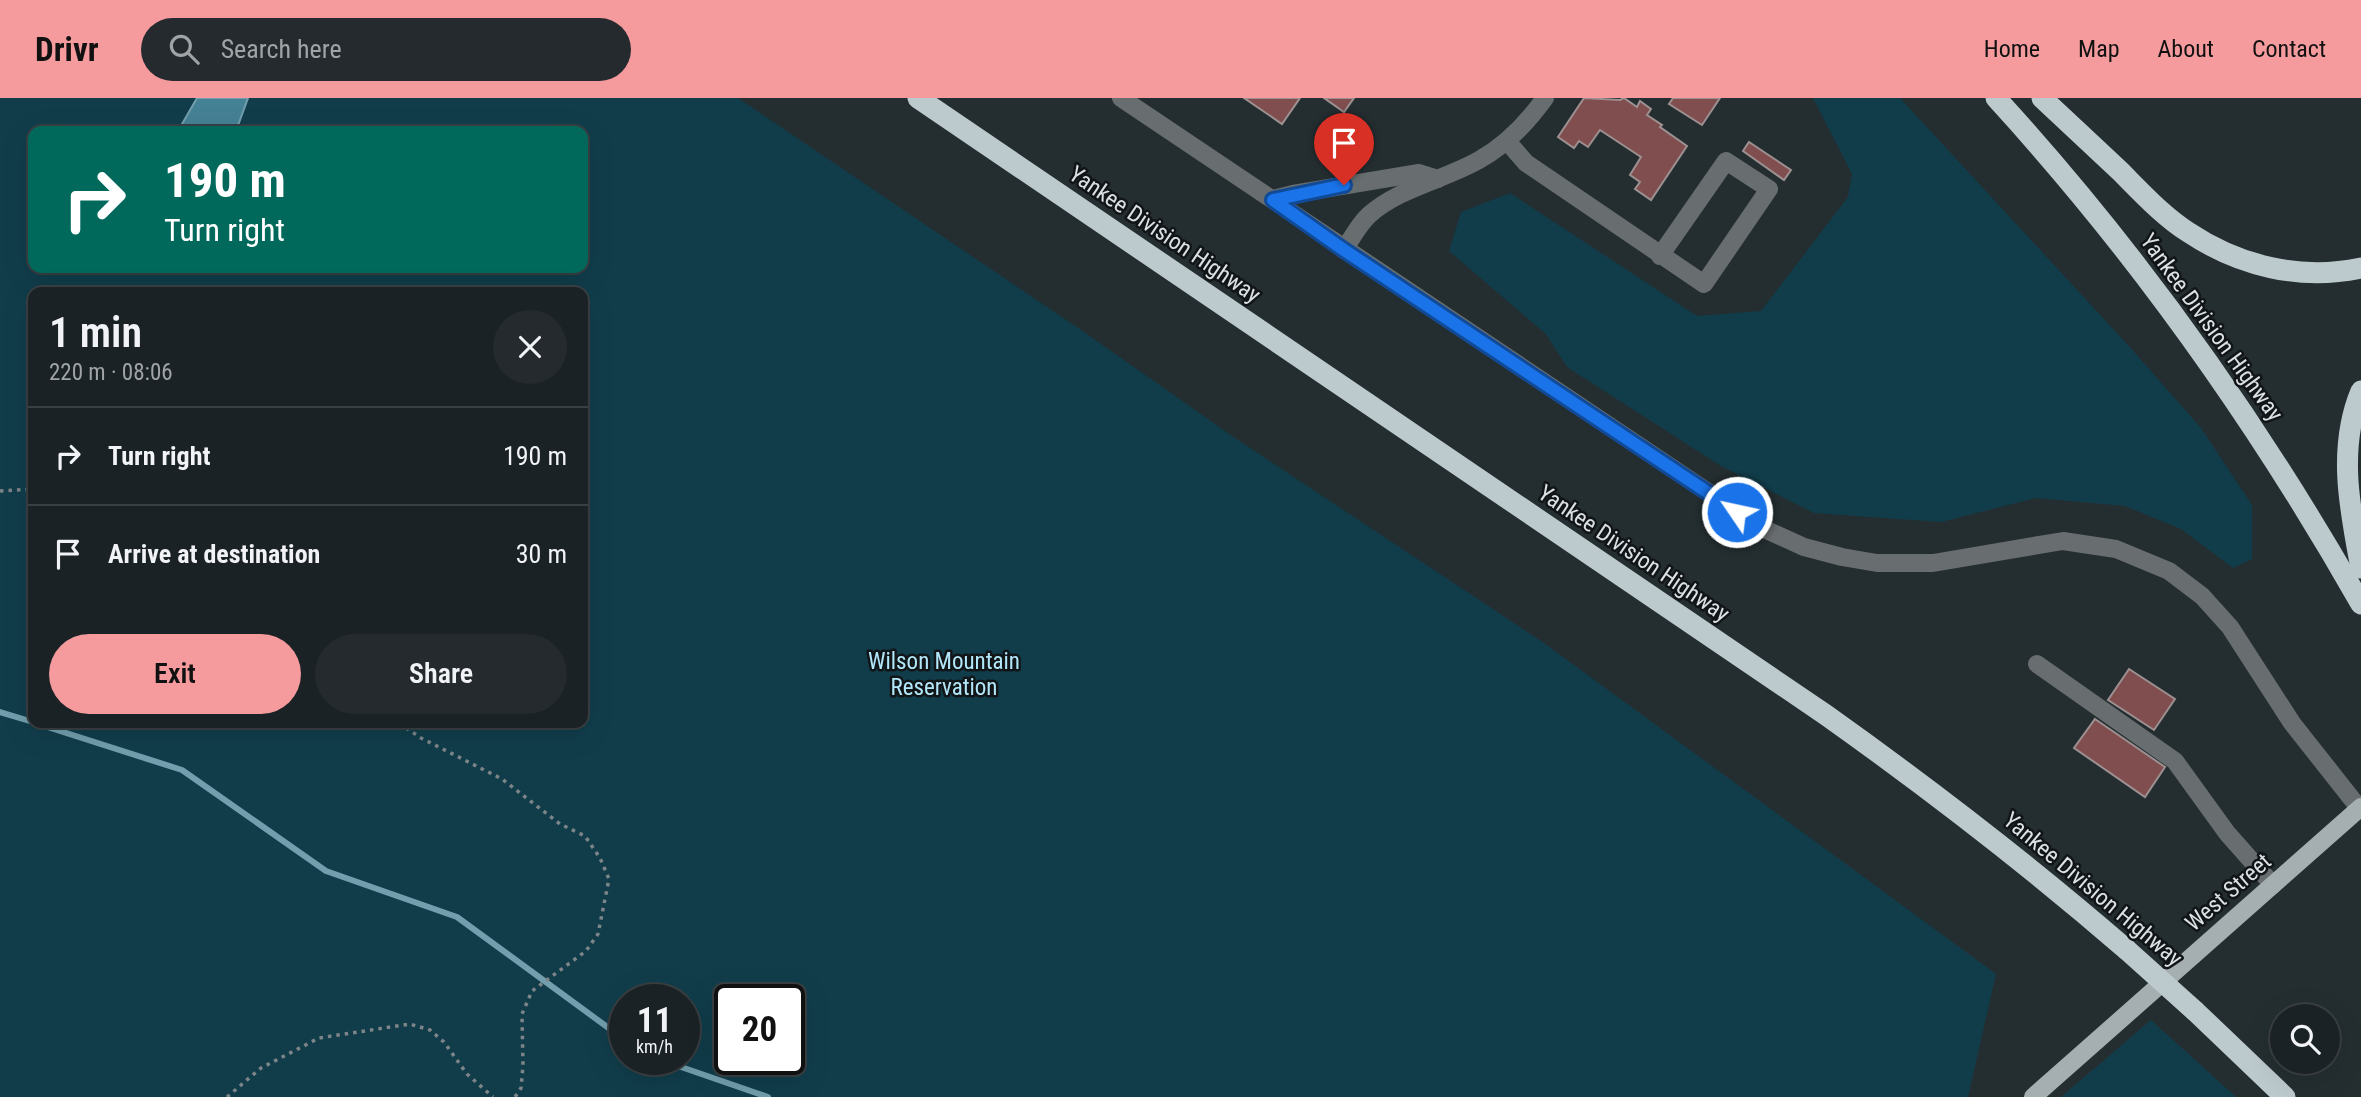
<!DOCTYPE html>
<meta charset="utf-8">
<style>
:root{--surface:#1b2225;--page:#242a2d;--text:#f1f3f6;--muted:#a0a4a7;--line:#393f42;--accent:#f59b9e}
body{margin:0;font-family:"Roboto Condensed",sans-serif;background:var(--page);color:var(--text);height:100vh;display:flex;flex-direction:column;font-size:26px;white-space:nowrap}
*{box-sizing:border-box;margin:0}
p{font-size:23px;color:var(--muted)}
.icon{flex:none;width:38px;height:38px;fill:none;stroke:currentColor;stroke-width:2;stroke-linecap:round;stroke-linejoin:round}
.map{position:relative;flex:1;overflow:hidden}
.details{position:absolute;left:28px;top:189px;width:560px;height:441px;display:flex;flex-direction:column;background:var(--surface);border-radius:14px;box-shadow:0 7px 28px #0002,0 0 0 2px var(--line)}
.details>*{flex:none}
.hud{position:absolute;left:28px;top:28px;width:560px;height:147px;border-radius:14px;box-shadow:0 7px 28px #0002,0 0 0 2px var(--line);background:#00695c;color:#fff;overflow:hidden}
.controls{position:absolute;left:2270px;top:906px;display:grid;gap:14px}
.controls a{display:grid;place-items:center;width:70px;height:70px;border-radius:50%;background:var(--surface);box-shadow:0 7px 28px #0002,0 0 0 2px var(--line);font-size:35px}
.speed{position:absolute;left:609px;top:886px;display:flex;gap:14px;font-size:35px;font-weight:700;text-align:center}
.speed>*{display:grid;place-content:center;width:91px;height:91px;border-radius:50%;background:var(--surface);box-shadow:0 7px 28px #0002,0 0 0 2px var(--line);line-height:1}
.speed small{font-size:18px;font-weight:400}
.speed .limit{border:4px solid #111;border-radius:10px;background:#fff;color:#111}
.pin{position:absolute;display:grid;place-items:center;width:60px;height:60px;color:#fff;margin:-72px -30px;border-radius:50% 50% 50% 0;rotate:-45deg;box-shadow:0 0 7px #0007}
.pin .icon{rotate:45deg}
.me{position:absolute;width:77px;margin:-38px;rotate:304deg;stroke-linejoin:round;filter:drop-shadow(0 0 5px #0008)}
.turn{display:flex;align-items:center;gap:24px;height:147px;padding:0 21px;font-size:32px}
.turn .icon{width:91px;height:91px;stroke-width:2.5}
.turn b{display:block;font-size:49px;line-height:60px}
.round{display:grid;place-items:center;flex:none;width:74px;height:74px;border-radius:37px;background:var(--page)}
.head{display:flex;align-items:center;justify-content:space-between;height:119px;padding:0 21px}
h1{font-size:42px;font-weight:600;line-height:52px}
.primary-button{display:flex;gap:14px;margin-top:auto;padding:14px 21px}
.primary-button a{flex:1;height:80px;border-radius:42px;background:var(--accent);color:#111;font-size:28px;font-weight:600;line-height:80px;text-align:center}
.primary-button a+a{background:var(--page);color:var(--text)}
ul{padding:0;list-style:none}
li{display:flex;align-items:center;gap:21px;height:98px;padding:0 21px;border-top:2px solid var(--line)}
li div{flex:1}
li b{display:block;font-size:26px}
li em{font-style:normal}
header{display:flex;align-items:center;gap:42px;box-sizing:border-box;height:98px;padding:0 35px;background:var(--accent);color:#111}
header strong{font-size:33px}
nav{display:flex;gap:38px;margin-inline-start:auto;font-size:24px}
.search{width:490px;height:63px;background:var(--page);display:flex;align-items:center;gap:18px;box-sizing:border-box;padding:0 24px;border-radius:38px;color:var(--muted);font-size:26px}
.map>svg:first-child{display:block}
</style>
<header>
<strong>Drivr</strong>
<div class="search"><svg class="icon" aria-label="search" viewBox="0 0 24 24"><circle cx="10" cy="10" r="6"/><path d="M15 15l6 6"/></svg>Search here</div>
<nav><a>Home</a><a>Map</a><a>About</a><a>Contact</a></nav>
</header>
<div class="map">
<svg width="2361" height="999" viewBox="0 0 2361 999">
<rect width="100%" height="100%" fill="#242e31"/>
<g fill="#113d4b" fill-rule="evenodd">
<path d="M0 0H738L1084 234 1235 340 1544 545 1996 876 1968 999H0ZM33 33H583V170H33ZM33 194H583V625H33ZM625 901H684V961H625ZM730 901H789V961H730Z"/>
<polygon points="1813,0 1900,0 2127,246 2201,330 2252,407 2252,461 2233,470 2181,431 2125,408 2036,400 1941,424 1814,415 1721,368 1567,269 1546,236 1449,153 1461,114 1510,95 1697,218 1761,213 1848,99 1852,76"/>
<polygon points="2151,922 2236,999 2061,999"/>
</g>
<polygon fill="#458195" stroke="#729ead" stroke-width="2" points="197,0 248,0 236,33 178,33"/>
<g fill="none" stroke-linecap="round" stroke-linejoin="round">
<g stroke="#729ead" stroke-width="6">
<polyline points="0,614 33,624"/>
<polyline points="35,625 182,672 326,773 457,819 625,942"/>
<polyline points="658,961 768,999"/>
</g>
</g>
<g fill="#814e50" stroke="#9c9090" stroke-width="2">
<polygon points="1244,0 1300,0 1282,26"/>
<polygon points="1324,0 1354,0 1344,14"/>
<polygon points="1584,0 1620,2 1624,0 1637,9 1640,3 1651,11 1647,17 1662,27 1660,29 1687,48 1651,102 1635,91 1640,84 1630,77 1641,59 1600,32 1588,49 1579,43 1574,50 1558,39"/>
<polygon points="1673,0 1720,0 1702,27 1669,6"/>
<polygon points="1749,44 1791,72 1784,82 1743,53"/>
<polygon points="2129,571 2175,601 2154,632 2108,602"/>
<polygon points="2095,621 2165,669 2145,699 2074,650"/>
</g>
<g fill="none" stroke-linecap="round" stroke-linejoin="round">
<g stroke="#7d8588" stroke-width="3.5" stroke-dasharray="3.5 5" stroke-linecap="butt">
<polyline points="0,393 33,391"/>
<polyline points="399,625 421,640 502,681 560,726 585,738 600,760 609,781 598,836 586,853 532,893 522,916 523,968 521,990 515,999"/>
<polyline points="227,999 261,970 319,940 410,926 430,932 444,944 467,976 493,999"/>
</g>
<g stroke="#686d6f" stroke-width="18">
<polyline points="1121,0 1760,429 1804,449 1842,459 1877,465 1933,465 2063,443 2116,451 2169,473 2202,498 2230,529 2292,625 2359,710"/>
<polyline points="1507,43 1526,65 1704,186 1769,91 1726,63 1660,158"/>
<polyline points="1273,101 1293,96 1419,75 1438,81"/>
<path d="M1344 152C1352 140 1359 126 1369 117 1399 90 1444 82 1479 62 1506 47 1527 25 1545 0"/>
<polyline points="2037,566 2175,663 2227,735 2273,787"/>
</g>
<polyline stroke="#a5afb2" stroke-width="18" points="2033,999 2361,709"/>
<g stroke="#bcc9cd" stroke-width="21">
<path d="M918 0 1826 617C1930 691 2030 768 2127 852"/>
<path d="M1996 0C2137 154 2258 325 2361 506"/>
<path d="M2042 0C2068 24 2094 49 2120 73 2141 94 2163 118 2188 134 2239 168 2300 183 2361 170"/>
<path d="M2361 293C2337 350 2350 412 2361 470"/>
<polyline points="2195,913 2285,999"/>
</g>
<polyline stroke="#bcc9cd" stroke-width="21" points="2127,852 2195,913"/>
</g>
<g fill="none" stroke-linecap="round" stroke-linejoin="round">
<defs>
<polyline id="route" points="1344,87 1273,102 1344,152 1737,414"/>
</defs>
<use href="#route" stroke="#114b97" stroke-width="18"/>
<use href="#route" stroke="#1a73e8" stroke-width="12"/>
</g>
<g text-anchor="middle" stroke-width="5" stroke-linejoin="round" paint-order="stroke">
<g font-size="23" fill="#dce2e4" stroke="#111517">
<text transform="translate(1165 136) rotate(34)" y="8">Yankee Division Highway</text>
<text transform="translate(2212 229) rotate(54)" y="8">Yankee Division Highway</text>
<text transform="translate(1634 455) rotate(34)" y="8">Yankee Division Highway</text>
<text transform="translate(2093 791) rotate(40)" y="8">Yankee Division Highway</text>
<text transform="translate(2228 794) rotate(-41)" y="8">West Street</text>
</g>
<g font-size="23" fill="#b2e7fa" stroke="#111517">
<text x="944" y="571">Wilson Mountain<tspan x="944" dy="26">Reservation</tspan></text>
</g>
</g>
</svg>
<div class="controls">
<a><svg class="icon" aria-label="search" viewBox="0 0 24 24"><circle cx="10" cy="10" r="6"/><path d="M15 15l6 6"/></svg></a>
</div>
<div class="speed"><div>11<small>km/h</small></div><div class="limit">20</div></div>
<div class="pin" style="left:1344px;top:87px;background:#d93025"><svg class="icon" aria-label="arrive" viewBox="0 0 24 24"><path d="M6 21V4h12l-3 4 3 4H6"/></svg></div>
<svg class="me" style="left:1737px;top:414px" viewBox="-20 -20 40 40"><circle r="17" fill="#1a73e8" stroke="#fff" stroke-width="3"/><path d="M0-11L8 9 0 5-8 9z" fill="#fff"/></svg>
<div class="hud">
<div class="turn"><svg class="icon" aria-label="right" viewBox="0 0 24 24"><path d="M7 20v-9h11M14 6l5 5-5 5"/></svg><div><b>190 m</b>Turn right</div></div>
</div>
<section class="details">
<div class="head"><div><h1>1 min</h1><p>220 m · 08:06</p></div><a class="round"><svg class="icon" aria-label="close" viewBox="0 0 24 24"><path d="M6 6l12 12M18 6L6 18"/></svg></a></div>
<ul>
<li><svg class="icon" aria-label="right" viewBox="0 0 24 24"><path d="M7 20v-9h11M14 6l5 5-5 5"/></svg><div><b>Turn right</b></div><em>190 m</em></li>
<li><svg class="icon" aria-label="arrive" viewBox="0 0 24 24"><path d="M6 21V4h12l-3 4 3 4H6"/></svg><div><b>Arrive at destination</b></div><em>30 m</em></li>
</ul>
<div class="primary-button"><a>Exit</a><a>Share</a></div>
</section>
</div>
